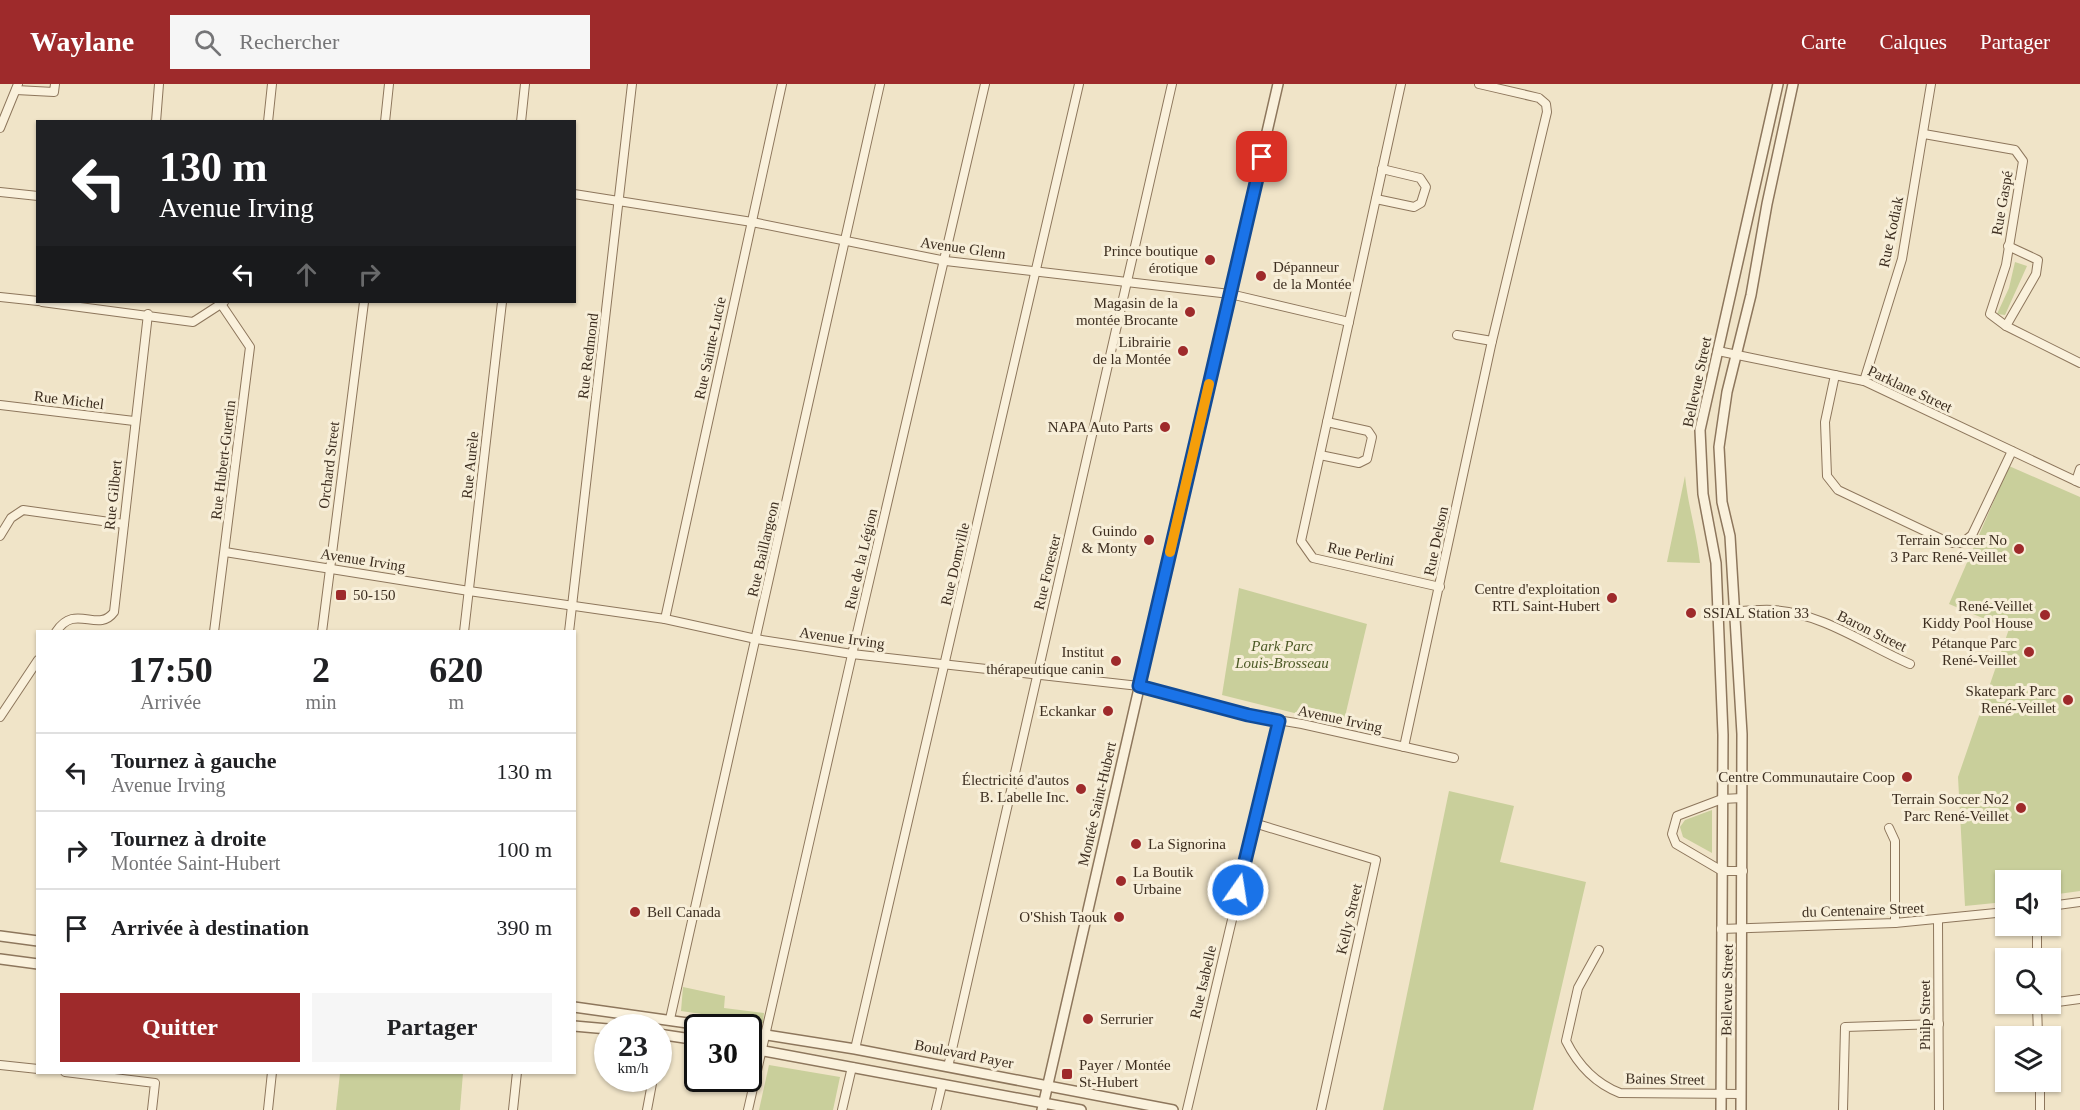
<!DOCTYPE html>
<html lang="fr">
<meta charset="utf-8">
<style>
:root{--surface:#fff;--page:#f6f6f6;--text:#202124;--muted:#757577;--line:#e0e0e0;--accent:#9e2a2b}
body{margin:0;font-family:Georgia,serif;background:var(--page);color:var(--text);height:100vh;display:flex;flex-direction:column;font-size:22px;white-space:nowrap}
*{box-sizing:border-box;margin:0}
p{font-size:20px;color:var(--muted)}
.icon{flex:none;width:33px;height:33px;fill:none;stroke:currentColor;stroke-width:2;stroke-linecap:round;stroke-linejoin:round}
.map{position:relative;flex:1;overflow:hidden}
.sheet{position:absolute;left:36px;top:546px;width:540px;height:444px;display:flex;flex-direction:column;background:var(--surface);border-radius:0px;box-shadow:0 2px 4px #0004}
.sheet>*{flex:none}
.guide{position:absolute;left:36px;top:36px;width:540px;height:183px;border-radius:0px;box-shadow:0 2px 4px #0004;background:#202124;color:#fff;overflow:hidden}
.fabs{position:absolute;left:1995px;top:786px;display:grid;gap:12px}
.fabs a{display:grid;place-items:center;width:66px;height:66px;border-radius:0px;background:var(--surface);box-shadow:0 2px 4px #0004;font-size:30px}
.speed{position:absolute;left:594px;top:930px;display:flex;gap:12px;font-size:30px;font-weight:700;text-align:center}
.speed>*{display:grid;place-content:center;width:78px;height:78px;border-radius:50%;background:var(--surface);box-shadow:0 2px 4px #0004;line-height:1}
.speed small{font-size:15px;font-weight:400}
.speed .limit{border:3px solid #111;border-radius:9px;background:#fff;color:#111}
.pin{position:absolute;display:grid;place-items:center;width:51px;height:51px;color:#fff;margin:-26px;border-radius:12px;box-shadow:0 3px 9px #0006}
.me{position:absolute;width:66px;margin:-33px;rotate:13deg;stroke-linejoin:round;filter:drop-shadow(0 0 4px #0008)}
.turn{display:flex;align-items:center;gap:21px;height:126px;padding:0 24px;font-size:27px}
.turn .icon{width:78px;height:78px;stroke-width:2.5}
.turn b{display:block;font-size:42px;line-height:51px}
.lanes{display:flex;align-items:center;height:57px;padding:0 24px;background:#0003;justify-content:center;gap:30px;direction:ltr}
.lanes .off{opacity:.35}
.eta{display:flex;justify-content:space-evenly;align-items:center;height:102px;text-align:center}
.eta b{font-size:36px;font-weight:700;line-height:42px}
.action{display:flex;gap:12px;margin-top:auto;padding:12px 24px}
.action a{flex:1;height:69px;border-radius:0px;background:var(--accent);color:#fff;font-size:24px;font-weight:700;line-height:69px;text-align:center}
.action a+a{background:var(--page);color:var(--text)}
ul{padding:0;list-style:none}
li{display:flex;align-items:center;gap:18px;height:78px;padding:0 24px;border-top:2px solid var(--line)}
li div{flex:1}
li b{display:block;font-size:22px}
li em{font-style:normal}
header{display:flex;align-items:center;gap:36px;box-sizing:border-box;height:84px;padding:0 30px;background:var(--accent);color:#fff}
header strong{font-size:28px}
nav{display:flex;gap:33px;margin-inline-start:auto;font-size:21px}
.search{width:420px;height:54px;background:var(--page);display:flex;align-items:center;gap:15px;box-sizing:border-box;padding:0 21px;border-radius:0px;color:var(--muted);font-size:22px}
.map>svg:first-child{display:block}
</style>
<header>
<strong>Waylane</strong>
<div class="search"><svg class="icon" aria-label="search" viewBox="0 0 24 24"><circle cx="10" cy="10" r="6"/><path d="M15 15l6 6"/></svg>Rechercher</div>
<nav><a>Carte</a><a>Calques</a><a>Partager</a></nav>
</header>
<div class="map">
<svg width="2080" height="1026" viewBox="0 0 2080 1026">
<rect width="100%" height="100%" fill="#f0e4c8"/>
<g fill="#c9cf9b">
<polygon points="2015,178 2027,182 2005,231 1997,230 2009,204"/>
<polygon points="2009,382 2080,413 2080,807 2051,811 2050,796 2006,796 2005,818 1965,822 1958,693 2009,545 1949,520"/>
<path d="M1685 392C1688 422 1697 449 1700 479L1667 478Z"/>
<polygon points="1239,504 1367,540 1343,641 1222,611"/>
<polygon points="1449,707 1514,722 1500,778 1586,798 1533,1026 1383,1026"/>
<polygon points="1712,726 1712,769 1683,753 1680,743 1685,736"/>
<polygon points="683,903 725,912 724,924 764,929 763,939 681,927"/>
<polygon points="769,981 840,993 833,1026 759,1026"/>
<polygon points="340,989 463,989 460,1026 336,1026"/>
</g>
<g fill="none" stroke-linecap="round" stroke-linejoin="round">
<defs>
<g id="minor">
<polyline points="1401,0 1301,457 1313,474 1440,503"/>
<polyline points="16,6 54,8 55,0"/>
<polyline points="156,38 159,0"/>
<polyline points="268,38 272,0"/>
<polyline points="385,38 389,0"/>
<polyline points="521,38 525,0"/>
<polyline points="0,44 18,0"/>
<polyline points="1924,50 2015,66 2023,77 2006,181 1990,230 2006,242 2080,279"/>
<polyline points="0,108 38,112"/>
<polyline points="574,110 752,138 946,177 1230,210 1349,238"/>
<polyline points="1376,115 1414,123 1421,119 1426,103 1420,94 1382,85"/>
<polyline points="0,213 38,217"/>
<polyline points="42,218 193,238 224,218"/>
<polyline points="2006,242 2036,190 2038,176 2008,162"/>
<polyline points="1457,251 1492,257"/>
<polyline points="1718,267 1864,297 2080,399"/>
<polyline points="1835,291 1825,338 1827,392 1838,406 1950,459 1962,459 1972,451 2012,367"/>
<polyline points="1864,297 1902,175 1931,0"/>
<polyline points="0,321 134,337"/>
<polyline points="1320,371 1359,379 1367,375 1372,353 1368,347 1327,338"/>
<polyline points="2076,397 2080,385"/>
<polyline points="0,452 11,434 23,426 124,440"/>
<polyline points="225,468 469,507 665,535 756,555 852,570 1139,602 1247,631 1302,640 1454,674"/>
<path d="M1717 529C1735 528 1755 525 1773 526 1822 529 1866 561 1910 580"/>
<polyline points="665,535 782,0"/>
<path d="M56 548C75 518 98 550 114 528L148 230"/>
<polyline points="214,548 250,263 221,220"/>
<polyline points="322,548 364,218"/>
<polyline points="464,548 502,218"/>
<polyline points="569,548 632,0"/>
<polyline points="0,633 38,576"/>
<polyline points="1404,663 1492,257 1547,28 1546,20 1539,14 1479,0"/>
<polyline points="1742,714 1722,715 1677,732 1672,750 1676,760 1722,787 1743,787"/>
<polyline points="1254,739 1376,776 1321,1026"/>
<polyline points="1889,744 1895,757 1895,839"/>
<polyline points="2050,822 2080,818"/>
<polyline points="1938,837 1939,1026"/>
<polyline points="2037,842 2037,874"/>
<polyline points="1721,845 1895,839 2006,828"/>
<path d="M1599 866 1578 904 1566 957C1578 981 1594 999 1620 1009L1741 1010"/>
<polyline points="2050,919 2080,915"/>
<polyline points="2037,920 2038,952"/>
<polyline points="670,935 880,0"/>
<polyline points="855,965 1079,0"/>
<polyline points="658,971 663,950"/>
<polyline points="0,981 38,985"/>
<polyline points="948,983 1172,0"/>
<polyline points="65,988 155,999 152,1026"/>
<polyline points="2040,998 2040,1026"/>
<polyline points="268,1026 272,988"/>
<polyline points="513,1026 517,988"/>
<polyline points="647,1026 653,994"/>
<path d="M748 1026C784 872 818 716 854 562 898 375 943 188 985 0"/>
<polyline points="842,1026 852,983"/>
<polyline points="936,1026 942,1001"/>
<polyline points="1187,1026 1279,637"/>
<polyline points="1843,1026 1845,943 1939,940"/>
</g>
<g id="tertiary">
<polyline points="0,852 38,857"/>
<polyline points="0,875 38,880"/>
<polyline points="574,923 723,944"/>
<polyline points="574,942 608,945"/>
<polyline points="748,948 855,965 1173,1026"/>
<polyline points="658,950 698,956"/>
<polyline points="748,964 1081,1026"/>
<polyline points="1042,1026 1278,0"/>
<polyline points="1721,1026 1723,651 1716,479 1703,410 1700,346 1778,0"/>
<polyline points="1741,1026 1742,650 1730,452 1722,418 1719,363 1727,308 1751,211 1767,120 1793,0"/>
</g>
</defs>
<use href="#minor" stroke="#8d765c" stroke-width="10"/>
<use href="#tertiary" stroke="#8d765c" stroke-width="12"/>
<use href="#minor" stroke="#faf1dc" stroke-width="8"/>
<use href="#tertiary" stroke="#faf1dc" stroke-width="9"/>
</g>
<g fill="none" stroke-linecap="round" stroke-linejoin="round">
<defs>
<polyline id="route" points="1238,806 1279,637 1248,631 1139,602 1262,73"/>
</defs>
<use href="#route" stroke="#114b97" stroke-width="15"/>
<use href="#route" stroke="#1a73e8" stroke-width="10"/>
<polyline stroke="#f59e0b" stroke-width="10" points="1170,468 1209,300"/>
</g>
<g fill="#9e2a2b" stroke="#f7eed8" stroke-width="2">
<circle cx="1210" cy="176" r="6"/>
<circle cx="1261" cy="192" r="6"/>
<circle cx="1190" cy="228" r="6"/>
<circle cx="1183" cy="267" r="6"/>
<circle cx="1165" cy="343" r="6"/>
<circle cx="1149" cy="456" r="6"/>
<circle cx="2019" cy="465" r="6"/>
<rect x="335" y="505" width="12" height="12" rx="3"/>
<circle cx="1612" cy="514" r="6"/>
<circle cx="1691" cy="529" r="6"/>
<circle cx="2045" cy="531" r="6"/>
<circle cx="2029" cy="568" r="6"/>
<circle cx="1116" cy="577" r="6"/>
<circle cx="2068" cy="616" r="6"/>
<circle cx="1108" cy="627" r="6"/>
<circle cx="1907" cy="693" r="6"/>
<circle cx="1081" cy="705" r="6"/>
<circle cx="2021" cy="724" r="6"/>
<circle cx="1136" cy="760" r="6"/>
<circle cx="1121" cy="797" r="6"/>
<circle cx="635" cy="828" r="6"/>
<circle cx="1119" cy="833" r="6"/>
<circle cx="1088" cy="935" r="6"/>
<rect x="1061" y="984" width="12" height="12" rx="3"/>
</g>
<g text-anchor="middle" stroke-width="6" stroke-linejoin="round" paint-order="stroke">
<g font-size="15" fill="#3d2e20" stroke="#f7eed8">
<text transform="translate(2002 119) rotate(-80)" y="5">Rue Gaspé</text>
<text transform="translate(1891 148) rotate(-78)" y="5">Rue Kodiak</text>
<text transform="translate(963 164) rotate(8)" y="5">Avenue Glenn</text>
<text transform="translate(710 264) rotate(-78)" y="5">Rue Sainte-Lucie</text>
<text transform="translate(588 272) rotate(-83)" y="5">Rue Redmond</text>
<text transform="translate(1697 298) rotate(-78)" y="5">Bellevue Street</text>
<text transform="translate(1910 305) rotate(25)" y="5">Parklane Street</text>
<text transform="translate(69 316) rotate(7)" y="5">Rue Michel</text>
<text transform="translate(223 376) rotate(-83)" y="5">Rue Hubert-Guertin</text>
<text transform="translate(329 381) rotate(-83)" y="5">Orchard Street</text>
<text transform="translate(470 381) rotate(-84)" y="5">Rue Aurèle</text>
<text transform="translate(113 411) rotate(-84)" y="5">Rue Gilbert</text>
<text transform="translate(1436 457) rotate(-78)" y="5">Rue Delson</text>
<text transform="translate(763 465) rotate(-77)" y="5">Rue Baillargeon</text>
<text transform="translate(1361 470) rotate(12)" y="5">Rue Perlini</text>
<text transform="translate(861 475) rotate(-77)" y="5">Rue de la Légion</text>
<text transform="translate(363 476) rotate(9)" y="5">Avenue Irving</text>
<text transform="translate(955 480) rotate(-77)" y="5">Rue Domville</text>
<text transform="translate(1047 488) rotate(-77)" y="5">Rue Forester</text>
<text transform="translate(1872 547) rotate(26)" y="5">Baron Street</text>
<text transform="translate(842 554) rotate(8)" y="5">Avenue Irving</text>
<text transform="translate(1340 635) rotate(12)" y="5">Avenue Irving</text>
<text transform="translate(1097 720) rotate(-77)" y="5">Montée Saint-Hubert</text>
<text transform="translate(1863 826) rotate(-2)" y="5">du Centenaire Street</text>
<text transform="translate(1349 835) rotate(-77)" y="5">Kelly Street</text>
<text transform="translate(1203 898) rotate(-77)" y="5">Rue Isabelle</text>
<text transform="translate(1727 906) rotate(-89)" y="5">Bellevue Street</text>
<text transform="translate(1925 931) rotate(-90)" y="5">Philp Street</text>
<text transform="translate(964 970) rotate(11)" y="5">Boulevard Payer</text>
<text transform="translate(1665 995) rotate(1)" y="5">Baines Street</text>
</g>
<g font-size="15" fill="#3d2e20" stroke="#f7eed8" text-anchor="end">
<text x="1198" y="172">Prince boutique<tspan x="1198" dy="17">érotique</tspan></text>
<text x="1273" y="188" text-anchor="start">Dépanneur<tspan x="1273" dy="17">de la Montée</tspan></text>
<text x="1178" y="224">Magasin de la<tspan x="1178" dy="17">montée Brocante</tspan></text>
<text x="1171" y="263">Librairie<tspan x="1171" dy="17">de la Montée</tspan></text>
<text x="1153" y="348">NAPA Auto Parts</text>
<text x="1137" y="452">Guindo<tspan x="1137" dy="17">&amp; Monty</tspan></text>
<text x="2007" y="461">Terrain Soccer No<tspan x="2007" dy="17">3 Parc René-Veillet</tspan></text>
<text x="1600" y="510">Centre d'exploitation<tspan x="1600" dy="17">RTL Saint-Hubert</tspan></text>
<text x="353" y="516" text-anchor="start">50-150</text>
<text x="2033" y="527">René-Veillet<tspan x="2033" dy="17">Kiddy Pool House</tspan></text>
<text x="1703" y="534" text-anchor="start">SSIAL Station 33</text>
<text x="2017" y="564">Pétanque Parc<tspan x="2017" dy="17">René-Veillet</tspan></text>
<text x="1104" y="573">Institut<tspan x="1104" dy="17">thérapeutique canin</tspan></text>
<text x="2056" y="612">Skatepark Parc<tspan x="2056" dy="17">René-Veillet</tspan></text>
<text x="1096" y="632">Eckankar</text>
<text x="1895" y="698">Centre Communautaire Coop</text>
<text x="1069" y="701">Électricité d'autos<tspan x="1069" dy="17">B. Labelle Inc.</tspan></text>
<text x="2009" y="720">Terrain Soccer No2<tspan x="2009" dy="17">Parc René-Veillet</tspan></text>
<text x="1148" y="765" text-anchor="start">La Signorina</text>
<text x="1133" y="793" text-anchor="start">La Boutik<tspan x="1133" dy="17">Urbaine</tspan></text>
<text x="647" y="833" text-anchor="start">Bell Canada</text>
<text x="1107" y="838">O'Shish Taouk</text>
<text x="1100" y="940" text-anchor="start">Serrurier</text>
<text x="1079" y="986" text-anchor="start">Payer / Montée<tspan x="1079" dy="17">St-Hubert</tspan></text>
</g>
<g font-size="15" font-style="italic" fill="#4d5a26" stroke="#f7eed8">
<text x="1282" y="567">Park Parc<tspan x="1282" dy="17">Louis-Brosseau</tspan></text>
</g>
</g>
</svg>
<div class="fabs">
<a><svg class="icon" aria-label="sound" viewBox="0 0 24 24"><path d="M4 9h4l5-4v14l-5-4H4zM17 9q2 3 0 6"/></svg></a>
<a><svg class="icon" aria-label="search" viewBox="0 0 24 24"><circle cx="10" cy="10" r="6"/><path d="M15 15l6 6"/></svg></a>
<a><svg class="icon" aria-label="layers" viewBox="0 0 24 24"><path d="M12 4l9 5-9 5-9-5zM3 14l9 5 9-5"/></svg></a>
</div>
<div class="speed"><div>23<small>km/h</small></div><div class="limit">30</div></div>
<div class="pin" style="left:1262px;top:73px;background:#d93025"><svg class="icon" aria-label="arrive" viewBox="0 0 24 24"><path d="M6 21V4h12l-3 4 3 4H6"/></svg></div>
<svg class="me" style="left:1238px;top:806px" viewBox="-20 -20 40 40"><circle r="17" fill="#1a73e8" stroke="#fff" stroke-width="3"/><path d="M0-11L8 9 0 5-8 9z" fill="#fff"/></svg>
<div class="guide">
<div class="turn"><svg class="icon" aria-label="left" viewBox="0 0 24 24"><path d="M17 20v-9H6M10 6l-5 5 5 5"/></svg><div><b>130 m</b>Avenue Irving</div></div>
<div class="lanes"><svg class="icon" aria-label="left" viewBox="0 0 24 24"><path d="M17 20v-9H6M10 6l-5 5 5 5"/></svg><svg class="icon off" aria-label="ahead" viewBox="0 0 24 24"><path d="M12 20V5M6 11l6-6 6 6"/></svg><svg class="icon off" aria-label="right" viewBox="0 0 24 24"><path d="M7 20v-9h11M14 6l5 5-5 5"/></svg></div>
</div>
<section class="sheet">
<div class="eta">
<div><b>17:50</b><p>Arrivée</p></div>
<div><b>2</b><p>min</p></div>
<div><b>620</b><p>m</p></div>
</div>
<ul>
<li><svg class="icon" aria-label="left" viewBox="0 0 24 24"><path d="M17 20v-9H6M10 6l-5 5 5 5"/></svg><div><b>Tournez à gauche</b><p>Avenue Irving</p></div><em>130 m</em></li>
<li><svg class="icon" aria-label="right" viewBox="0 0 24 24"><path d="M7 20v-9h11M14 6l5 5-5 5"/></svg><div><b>Tournez à droite</b><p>Montée Saint-Hubert</p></div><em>100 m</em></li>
<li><svg class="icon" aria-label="arrive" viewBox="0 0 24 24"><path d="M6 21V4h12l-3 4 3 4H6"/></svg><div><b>Arrivée à destination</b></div><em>390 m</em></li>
</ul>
<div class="action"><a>Quitter</a><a>Partager</a></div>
</section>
</div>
